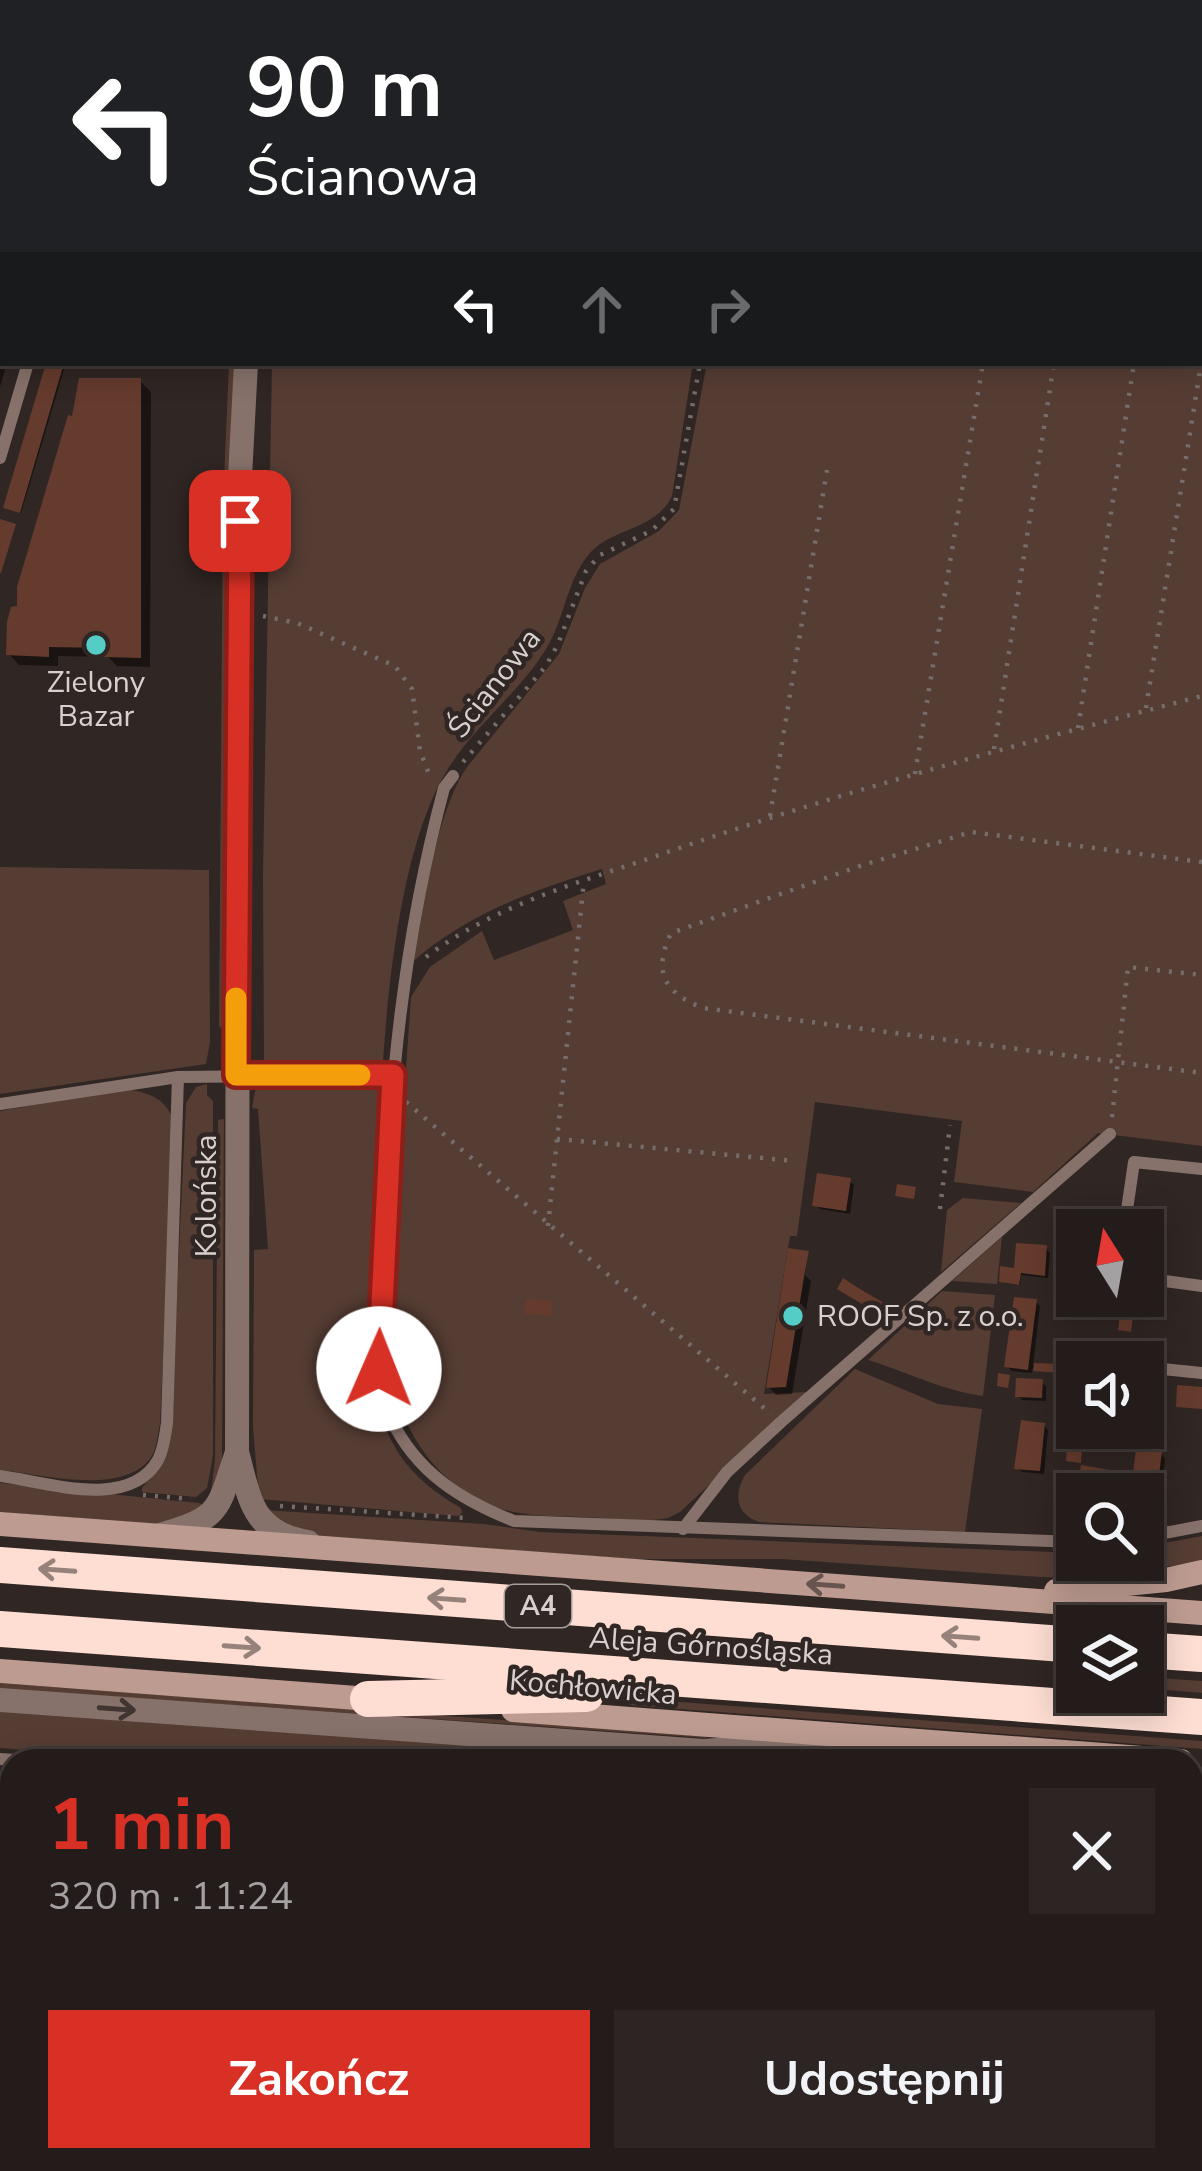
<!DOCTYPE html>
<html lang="pl">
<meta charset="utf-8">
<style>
:root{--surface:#241c1a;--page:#2c2523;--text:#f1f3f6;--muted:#a3a1a2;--line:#413a39;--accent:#d93025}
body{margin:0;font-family:"Nunito Sans",sans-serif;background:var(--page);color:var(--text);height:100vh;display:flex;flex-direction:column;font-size:45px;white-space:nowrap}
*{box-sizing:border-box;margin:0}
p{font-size:39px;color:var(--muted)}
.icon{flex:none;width:66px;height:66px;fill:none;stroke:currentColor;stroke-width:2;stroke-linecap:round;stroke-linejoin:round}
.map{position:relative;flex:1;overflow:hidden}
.drawer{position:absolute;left:0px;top:1749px;width:1203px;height:423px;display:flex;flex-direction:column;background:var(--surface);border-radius:36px 36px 0 0;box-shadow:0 6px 30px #0003,0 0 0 3px var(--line)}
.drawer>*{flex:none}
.top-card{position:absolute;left:0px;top:0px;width:1203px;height:366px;box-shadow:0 6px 30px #0003,0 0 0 3px var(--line);background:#202124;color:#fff;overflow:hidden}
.needle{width:78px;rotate:349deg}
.tools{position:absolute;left:1056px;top:1209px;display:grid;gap:24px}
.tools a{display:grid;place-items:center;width:108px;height:108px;border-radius:0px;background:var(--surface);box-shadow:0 6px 30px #0003,0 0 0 3px var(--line);font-size:60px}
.pin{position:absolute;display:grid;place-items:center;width:102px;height:102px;color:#fff;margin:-51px;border-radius:24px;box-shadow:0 6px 18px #0006}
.me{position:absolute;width:132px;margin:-66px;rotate:1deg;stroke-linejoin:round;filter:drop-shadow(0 0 9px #0008)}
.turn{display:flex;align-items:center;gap:42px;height:252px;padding:0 48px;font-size:54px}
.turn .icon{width:156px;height:156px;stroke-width:2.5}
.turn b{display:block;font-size:84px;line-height:102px}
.lanes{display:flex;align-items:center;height:114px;padding:0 48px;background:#0003;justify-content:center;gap:60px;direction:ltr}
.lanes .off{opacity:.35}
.round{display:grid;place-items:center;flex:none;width:126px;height:126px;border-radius:0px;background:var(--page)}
.head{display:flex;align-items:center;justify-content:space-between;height:204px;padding:0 48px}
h1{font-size:72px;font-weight:700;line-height:90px;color:var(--accent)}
.cta{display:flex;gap:24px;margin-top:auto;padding:24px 48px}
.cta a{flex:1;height:138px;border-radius:0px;background:var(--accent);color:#fff;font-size:48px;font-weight:700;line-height:138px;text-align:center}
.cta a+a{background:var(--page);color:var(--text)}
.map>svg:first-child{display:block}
</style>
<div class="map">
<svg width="1202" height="2171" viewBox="0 0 1202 2171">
<rect width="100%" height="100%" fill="#302623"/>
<g fill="#563d34">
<polygon points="308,0 1124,0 308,3"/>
<path d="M1138 0H1202V1146L1098 1133 1033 1192 954 1182 962 1121 815 1102 797 1236H790L764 1394 809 1392 680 1512 668 1518C642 1523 612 1518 585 1517 564 1516 541 1517 520 1513 442 1502 396 1426 386 1355L411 997 430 967 482 931 494 960 573 930 563 901 606 884 602 869C533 890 465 915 410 964 422 911 437 810 467 767L559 654 585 588 600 564 659 531 679 510 707 363H1200V3H1137Z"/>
<polygon points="229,363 234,363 222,1029 219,1026 223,504"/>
<path d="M272 363H693L672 496C654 533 609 526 586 558 566 585 564 620 546 649 519 693 475 725 448 769 403 840 389 977 383 1061L264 1060 263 875Z"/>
<polygon points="0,867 209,870 210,1042 206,1064 0,1094"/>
<polygon points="207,1084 207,1095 213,1101 213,1456 207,1488 196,1497 142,1492 142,1488 162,1464 170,1441 186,1103 196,1087"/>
<path d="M264 1087H373L384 1092 370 1379C386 1443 403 1474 461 1508L462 1513 458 1516 259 1499 253 1427 254 1250 268 1249 258 1109 252 1108 255 1091Z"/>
<path d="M122 1089C146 1091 165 1097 174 1121L160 1424C158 1432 157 1444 154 1452 131 1499 41 1474 0 1470V1111Z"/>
<polygon points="224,1119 222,1468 211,1492 215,1460 218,1120"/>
<polygon points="963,1198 1021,1203 941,1272 947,1210"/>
<polygon points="1002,1237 997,1284 952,1281"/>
<path d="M942 1291 995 1295 983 1396C941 1390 907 1372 868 1360Z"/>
<path d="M855 1369 938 1404 982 1409 965 1532 759 1522C735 1514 734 1494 745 1475Z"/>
<polygon points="0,1483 199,1503 206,1506 168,1525 0,1512"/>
<polygon points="264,1510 484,1524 540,1532 1077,1553 1077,1560 1143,1560 1143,1547 1202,1536 1202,1562 1079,1578 1040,1577 782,1559 633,1559 303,1535"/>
<polygon points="1143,1677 1202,1681 1202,1693 1143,1688"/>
<polygon points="0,1683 705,1735 707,1738 0,1689"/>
<polygon points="653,1700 1202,1741 1202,1749 628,1705"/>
<polygon points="0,1710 704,1761 167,1761 0,1748"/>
<polygon points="1191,1773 1202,1773 1202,2015 1191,1991"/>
<polygon points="11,1904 12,1941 0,1991 0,1935"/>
<polygon points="0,2062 12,2066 12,2160 230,2160 229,2171 0,2171"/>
<polygon points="261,2160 982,2160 982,2171 260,2171"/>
</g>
<g fill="#0007">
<polygon points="3,260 3,303 0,309 0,270"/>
<polygon points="0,314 3,363 7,363 0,387"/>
<polygon points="50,363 66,363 21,513 8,509"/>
<polygon points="140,381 151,392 150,667 117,666 108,657 58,656 58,666 19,665 9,654 20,609"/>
<polygon points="849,1181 854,1185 850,1214 820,1209 815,1205"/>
<polygon points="1046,1248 1050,1253 1048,1278 1021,1275 1020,1285 1004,1283"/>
<polygon points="807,1254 805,1275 811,1281 792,1394 776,1395 769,1387"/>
<polygon points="1036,1302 1040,1306 1033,1366 1060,1367 1061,1373 1037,1371 1033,1367 1032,1373 1012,1371 1007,1366"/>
<polygon points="1042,1382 1046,1387 1046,1401 1022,1400 1018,1396"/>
<polygon points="1044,1426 1048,1430 1044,1474 1022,1472 1017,1468"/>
<polygon points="1161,1454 1165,1459 1163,1478 1141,1476 1136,1472"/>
</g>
<g fill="#653b2d">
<polygon points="46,363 64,363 20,513 3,508"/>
<polygon points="79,378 141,378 141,658 104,657 104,648 49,647 49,657 6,655 7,622 11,607 17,606 17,587 68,415 72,416"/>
<polygon points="0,519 16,524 1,573 0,573"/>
<polygon points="817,1173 851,1178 846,1211 812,1206"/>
<polygon points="897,1184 916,1187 914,1199 895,1196"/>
<polygon points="1016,1243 1047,1245 1045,1276 1021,1273 1019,1285 999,1282 1000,1266 1014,1268"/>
<polygon points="788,1248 809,1251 805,1271 786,1387 766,1388"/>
<polygon points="843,1278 860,1289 889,1306 882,1316 837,1289"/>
<polygon points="1014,1297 1037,1299 1028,1370 1004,1367"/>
<polygon points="526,1299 552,1301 551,1316 524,1314"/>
<polygon points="1120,1314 1133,1316 1131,1332 1118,1330"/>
<polygon points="1034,1363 1061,1364 1060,1373 1033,1371"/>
<polygon points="998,1373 1010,1375 1008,1388 997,1386"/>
<polygon points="1016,1378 1043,1379 1042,1398 1015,1397"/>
<polygon points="1177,1385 1202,1387 1202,1409 1176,1407"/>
<polygon points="1021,1420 1045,1423 1040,1471 1014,1469"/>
<polygon points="1153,1423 1166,1424 1164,1443 1151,1442"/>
<polygon points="1067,1445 1082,1447 1081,1463 1066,1461"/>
<polygon points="1136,1449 1162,1451 1159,1475 1133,1473"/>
<polygon points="1081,1465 1116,1471 1117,1494 1076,1494"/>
<rect x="1191" y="2063" width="11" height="29"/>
</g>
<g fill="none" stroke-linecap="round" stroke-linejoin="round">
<g stroke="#766d6b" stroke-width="4.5" stroke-dasharray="3 9" stroke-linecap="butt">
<polyline points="1131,3 1131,0"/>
<polyline points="1190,3 1190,0"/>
<polyline points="0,97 3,87"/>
<polyline points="263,616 297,623 395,666 412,689 420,751 431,779"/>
<polyline points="1146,708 1202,358"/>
<polyline points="1078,728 1134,363"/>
<polyline points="994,749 1054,363"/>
<polyline points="463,762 546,666 558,644 586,571 600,555 651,531 674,509 700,363"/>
<polyline points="915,774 983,363"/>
<polyline points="770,816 827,470"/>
<path d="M1202 862 971 832 860 866 671 933C653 972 663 992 703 1008L1202 1073"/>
<path d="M426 957C495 905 578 883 659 855 837 793 1019 744 1202 696"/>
<polyline points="406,1102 771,1414"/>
<polyline points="1112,1117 1128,967 1202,975"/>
<polyline points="557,1139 795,1161"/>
<polyline points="940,1209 950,1125"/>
<polyline points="548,1226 584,880"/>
<polyline points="143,1495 191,1499"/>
<polyline points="280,1506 466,1518"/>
<polyline points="0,1923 12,1890"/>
<polyline points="0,2005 12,1955"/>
<polyline points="12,2038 8,2052 12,2053"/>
</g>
<g stroke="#87726b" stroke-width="12">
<polyline points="66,3 67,0"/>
<polyline points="137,3 138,0"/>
<polyline points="0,190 3,192"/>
<polyline points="0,217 3,207"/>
<polyline points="0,458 28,363"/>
<path d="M453 776 444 788C402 944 390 1088 382 1248 380 1302 368 1369 391 1419 417 1473 461 1500 514 1521L1077 1542"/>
<polyline points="0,1104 178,1077 393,1075"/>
<polyline points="1124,1230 1134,1162 1202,1169"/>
<polyline points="1143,1278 1202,1286"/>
<polyline points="1143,1367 1202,1373"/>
<polyline points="1111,1436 1112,1428"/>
<path d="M0 1476C47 1482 129 1511 158 1460 164 1449 165 1435 167 1423L178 1077"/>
<polyline points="683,1529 727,1472 781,1422 1110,1134"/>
<polyline points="1143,1537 1202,1526"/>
<polyline points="0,1759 30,1761"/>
<polyline points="1191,2122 1202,2134"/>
<polyline points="245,2171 246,2160"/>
</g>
<g stroke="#87726b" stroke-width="24">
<polyline points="13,3 14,0"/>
<polyline points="287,3 288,0"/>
<polyline points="0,47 3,37"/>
<path d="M246 363 240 477 238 685 237 1452C250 1500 252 1533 308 1542"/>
<path d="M160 1535C222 1517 217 1511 237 1452"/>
<polyline points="0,1700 704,1751 829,1741"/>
</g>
<g stroke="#bd9b90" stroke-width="24">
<polyline points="0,1524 1202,1613"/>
<polyline points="1056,1591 1166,1580 1202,1572"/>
<polyline points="0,1671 383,1700"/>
<polyline points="513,1710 1181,1761"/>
</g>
<g stroke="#feded3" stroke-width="36">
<polyline points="0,1565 1077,1645"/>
<polyline points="0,1629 1202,1717"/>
<polyline points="1143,1650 1202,1654"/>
<polyline points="368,1699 586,1694"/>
</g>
</g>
<defs><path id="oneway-shaft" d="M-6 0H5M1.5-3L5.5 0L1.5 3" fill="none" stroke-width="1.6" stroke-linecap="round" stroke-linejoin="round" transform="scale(3)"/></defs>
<g stroke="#97827b">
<use href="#oneway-shaft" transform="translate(57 1570) rotate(-176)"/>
<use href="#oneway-shaft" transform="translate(446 1599) rotate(-176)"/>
<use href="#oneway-shaft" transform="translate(960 1637) rotate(-176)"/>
<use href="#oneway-shaft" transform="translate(242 1647) rotate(4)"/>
</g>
<use stroke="#68554f" href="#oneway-shaft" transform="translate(825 1585) rotate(-176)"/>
<use stroke="#413531" href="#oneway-shaft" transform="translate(117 1709) rotate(4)"/>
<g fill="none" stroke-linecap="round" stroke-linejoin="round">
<defs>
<polyline id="route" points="240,521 236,1075 393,1075 379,1369"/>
</defs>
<use href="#route" stroke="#8d1f18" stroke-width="30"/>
<use href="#route" stroke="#d93025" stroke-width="21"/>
<polyline stroke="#f59e0b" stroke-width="21" points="236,998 236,1075 360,1075"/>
</g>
<g fill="#54cdc7" stroke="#302623" stroke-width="4.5">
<circle cx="96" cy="645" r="12"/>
<circle cx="793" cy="1316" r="12"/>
</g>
<g text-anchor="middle" stroke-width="9" stroke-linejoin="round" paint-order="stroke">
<rect fill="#302623" stroke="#a59d9b" stroke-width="3" x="505" y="1585" width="66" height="42" rx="9"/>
<g font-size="27" font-weight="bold" fill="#d7d0ce">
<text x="538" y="1615">A4</text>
</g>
<g font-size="30" fill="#d7d0ce" stroke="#302623">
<text x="96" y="692">Zielony<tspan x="96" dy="34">Bazar</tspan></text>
<text x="817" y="1326" text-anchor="start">ROOF Sp. z o.o.</text>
</g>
<g font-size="30" fill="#d7d0ce" stroke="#302623">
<text transform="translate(494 683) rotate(-52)" y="10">Ścianowa</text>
<text transform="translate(206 1196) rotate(-90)" y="10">Kolońska</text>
<text transform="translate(711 1646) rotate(4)" y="10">Aleja Górnośląska</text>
<text transform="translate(593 1687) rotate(5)" y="10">Kochłowicka</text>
</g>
</g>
</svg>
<div class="tools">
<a><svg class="needle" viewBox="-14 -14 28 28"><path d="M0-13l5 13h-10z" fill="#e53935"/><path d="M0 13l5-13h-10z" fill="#a3a1a2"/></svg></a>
<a><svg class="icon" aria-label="sound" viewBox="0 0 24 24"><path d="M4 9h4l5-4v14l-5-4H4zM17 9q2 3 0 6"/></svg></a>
<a><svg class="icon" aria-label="search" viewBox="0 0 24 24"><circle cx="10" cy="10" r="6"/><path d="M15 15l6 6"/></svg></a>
<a><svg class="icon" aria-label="layers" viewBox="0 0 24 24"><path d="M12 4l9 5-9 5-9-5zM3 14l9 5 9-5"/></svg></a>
</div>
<div class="pin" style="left:240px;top:521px;background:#d93025"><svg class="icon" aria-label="arrive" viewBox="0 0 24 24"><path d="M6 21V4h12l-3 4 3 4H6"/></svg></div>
<svg class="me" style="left:379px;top:1369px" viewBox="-20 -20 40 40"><circle r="19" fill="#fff"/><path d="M0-13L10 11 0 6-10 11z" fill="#d93025"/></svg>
<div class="top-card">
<div class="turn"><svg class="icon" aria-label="left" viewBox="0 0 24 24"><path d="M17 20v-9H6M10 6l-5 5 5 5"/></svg><div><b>90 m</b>Ścianowa</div></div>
<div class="lanes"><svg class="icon" aria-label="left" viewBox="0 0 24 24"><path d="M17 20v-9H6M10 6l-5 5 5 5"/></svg><svg class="icon off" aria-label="ahead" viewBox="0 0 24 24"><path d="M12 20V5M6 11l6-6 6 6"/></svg><svg class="icon off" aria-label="right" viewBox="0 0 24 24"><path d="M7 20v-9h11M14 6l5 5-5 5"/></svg></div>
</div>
<section class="drawer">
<div class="head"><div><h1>1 min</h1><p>320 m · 11:24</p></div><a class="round"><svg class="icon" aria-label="close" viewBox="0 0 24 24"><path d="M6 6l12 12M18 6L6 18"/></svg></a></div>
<div class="cta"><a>Zakończ</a><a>Udostępnij</a></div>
</section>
</div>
